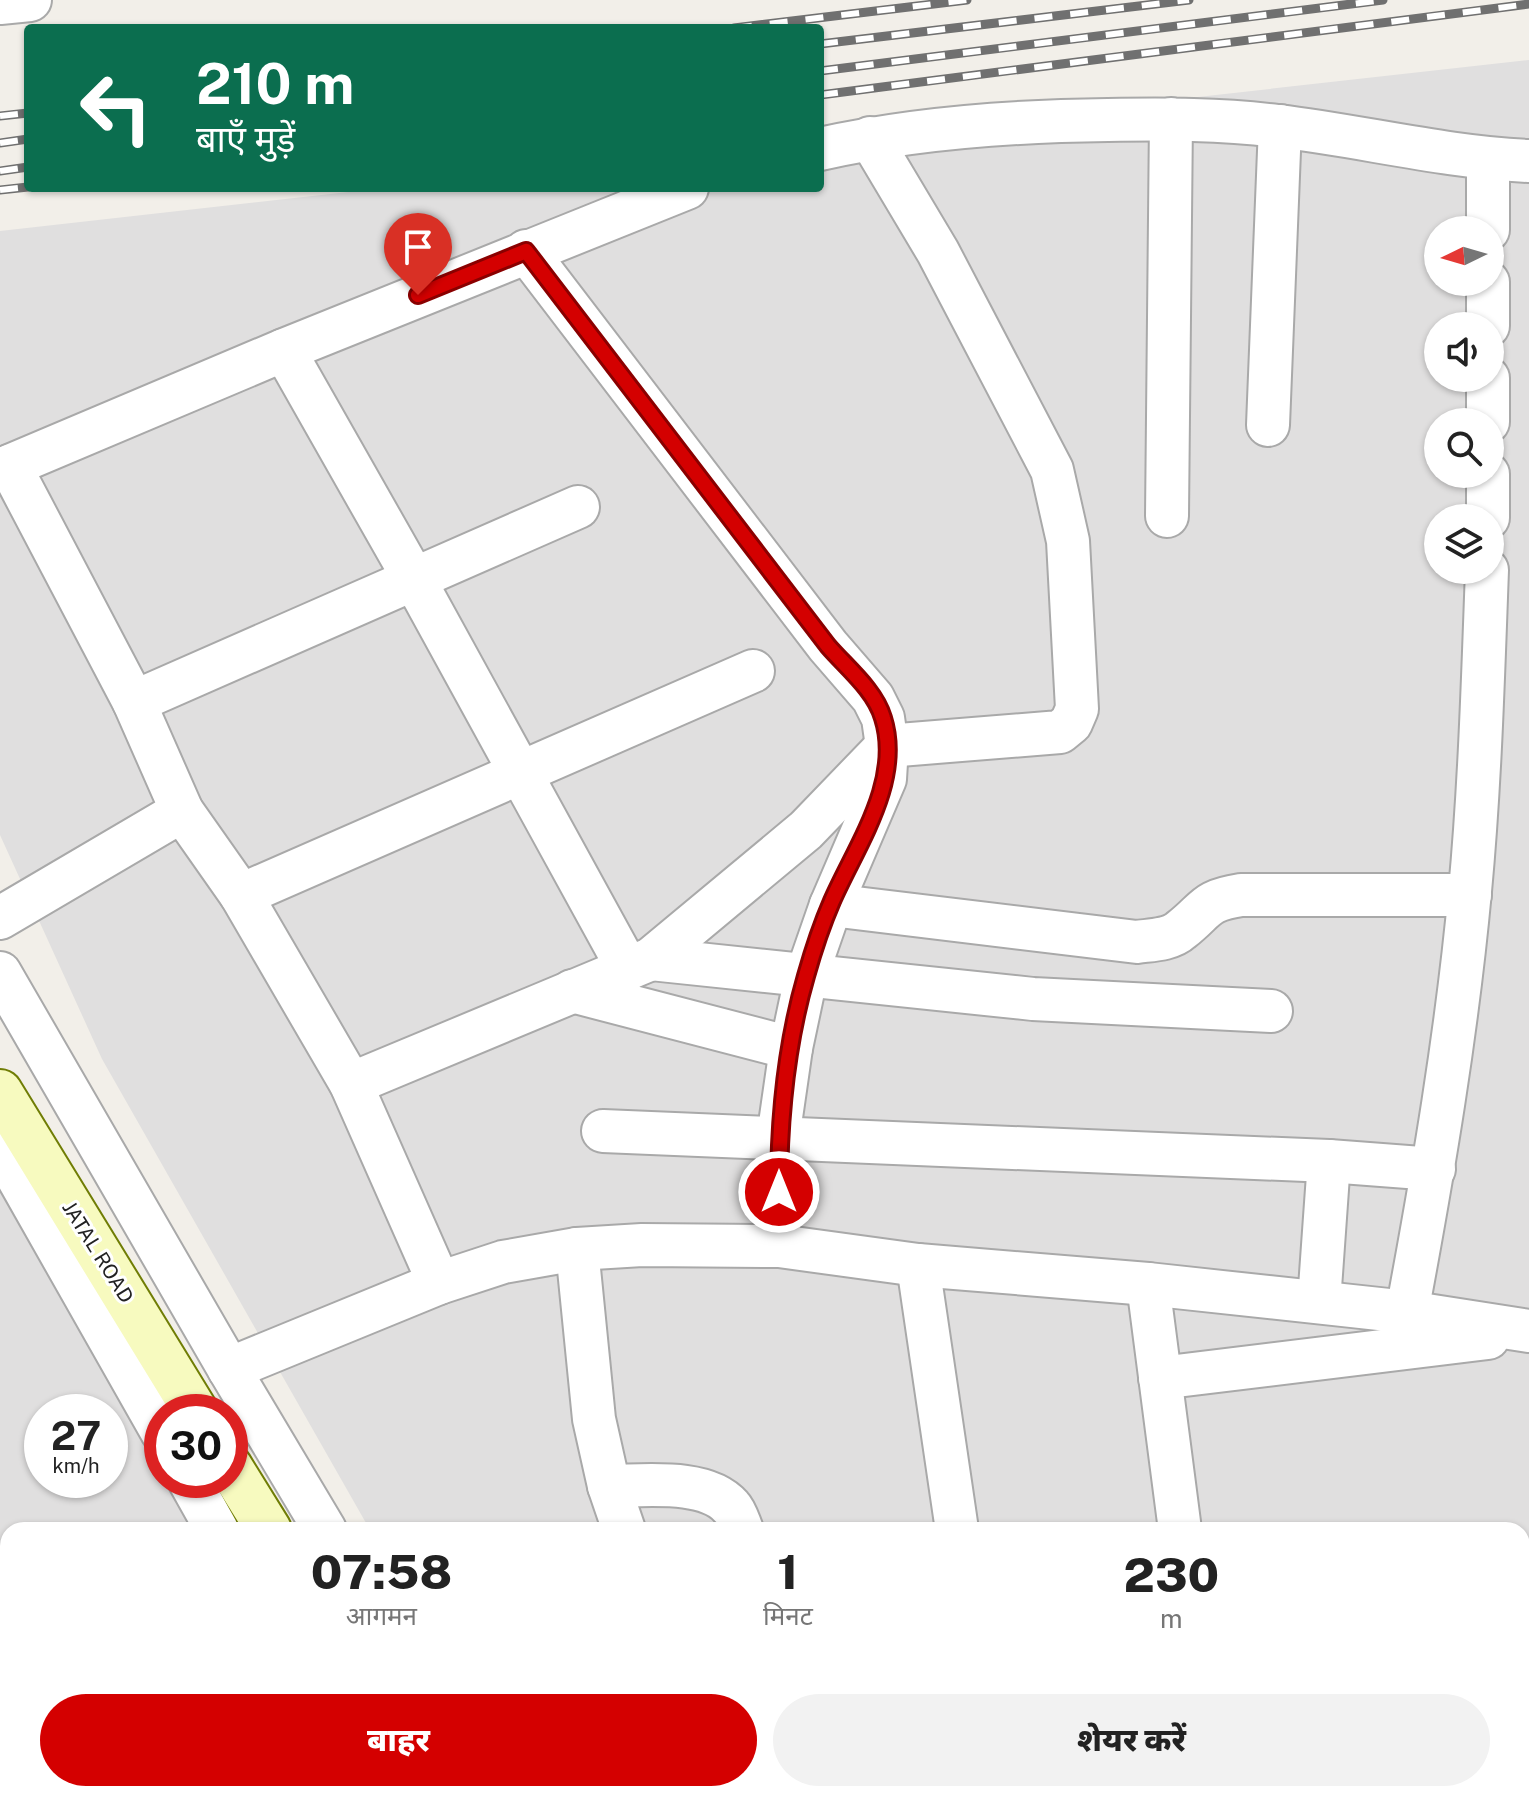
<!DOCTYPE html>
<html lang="hi">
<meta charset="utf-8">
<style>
:root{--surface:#fff;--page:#f2f2f2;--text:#222;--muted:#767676;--accent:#d40000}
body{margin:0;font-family:"Public Sans","Noto Sans Devanagari",sans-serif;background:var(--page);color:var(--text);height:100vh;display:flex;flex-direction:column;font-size:30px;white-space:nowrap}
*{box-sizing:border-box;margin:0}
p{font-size:26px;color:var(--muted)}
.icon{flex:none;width:44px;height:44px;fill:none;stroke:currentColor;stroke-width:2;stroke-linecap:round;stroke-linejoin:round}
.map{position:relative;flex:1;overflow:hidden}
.panel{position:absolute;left:0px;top:1522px;width:1530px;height:280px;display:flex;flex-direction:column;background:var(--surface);border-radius:24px 24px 0 0;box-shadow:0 2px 6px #0004}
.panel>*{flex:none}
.guide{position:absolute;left:24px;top:24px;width:800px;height:168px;border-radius:8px;box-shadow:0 2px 6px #0004;background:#0b6e4f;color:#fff;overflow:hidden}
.needle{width:52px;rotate:265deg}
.fabs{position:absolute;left:1424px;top:216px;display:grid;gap:16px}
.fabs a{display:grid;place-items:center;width:80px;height:80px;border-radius:50%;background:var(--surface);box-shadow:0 2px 6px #0004;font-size:40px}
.speed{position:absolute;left:24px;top:1394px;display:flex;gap:16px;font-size:40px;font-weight:700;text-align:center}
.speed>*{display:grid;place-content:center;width:104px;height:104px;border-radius:50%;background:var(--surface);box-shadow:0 2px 6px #0004;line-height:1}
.speed small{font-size:20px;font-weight:400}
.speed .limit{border:12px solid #d22;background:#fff;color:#111}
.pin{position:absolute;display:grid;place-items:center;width:68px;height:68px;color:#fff;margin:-82px -34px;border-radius:50% 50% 50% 0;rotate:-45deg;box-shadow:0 0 8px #0007}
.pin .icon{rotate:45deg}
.me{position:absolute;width:88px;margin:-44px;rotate:0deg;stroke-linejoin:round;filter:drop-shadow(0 0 6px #0008)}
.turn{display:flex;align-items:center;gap:28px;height:168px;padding:0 40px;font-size:36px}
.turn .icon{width:104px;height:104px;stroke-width:2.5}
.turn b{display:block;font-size:56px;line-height:68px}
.eta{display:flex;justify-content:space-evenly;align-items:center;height:136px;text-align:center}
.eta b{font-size:48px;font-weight:800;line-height:56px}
.button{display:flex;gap:16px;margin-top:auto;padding:16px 40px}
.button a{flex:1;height:92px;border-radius:48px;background:var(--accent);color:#fff;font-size:32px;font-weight:800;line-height:92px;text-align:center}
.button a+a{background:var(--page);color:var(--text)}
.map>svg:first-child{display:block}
</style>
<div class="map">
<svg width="1529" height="1802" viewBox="0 0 1529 1802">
<rect width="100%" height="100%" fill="#f2efe9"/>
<g fill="#e0dfdf" fill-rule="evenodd">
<path d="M1529 60V1802H526L521 1794H1522V1530H370L102 1059 0 835V231L384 188H820V139ZM1438 230H1490V282H1438ZM1438 326H1490V378H1438ZM1438 422H1490V474H1438ZM1438 518H1490V570H1438Z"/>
<path d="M0 1149 162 1451V1480H178L205 1530H8V1794H346L351 1802H0ZM42 1412H110V1480H42Z"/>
</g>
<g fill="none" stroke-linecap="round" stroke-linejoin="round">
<defs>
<g id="minor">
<polyline points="0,3 30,0"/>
<path d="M820 149C914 128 1012 121 1108 120 1165 119 1221 119 1278 126 1362 136 1444 157 1529 161"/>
<polyline points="1488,230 1488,159"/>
<polyline points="526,251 828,646 873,698 883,718 887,746 885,779 831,905 806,977 791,1048 778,1138 779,1246"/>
<polyline points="1488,326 1488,282"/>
<polyline points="284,350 414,579 628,969"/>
<polyline points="1488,422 1488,378"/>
<polyline points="1268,425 1280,126"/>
<polyline points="10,466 134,702 182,811 241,895 351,1084 439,1283"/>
<polyline points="0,470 284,350 687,188"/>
<polyline points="1167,516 1171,119"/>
<polyline points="1488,518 1488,474"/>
<polyline points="134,702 578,507"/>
<polyline points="241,895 753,671"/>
<path d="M831 905 1137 942C1151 940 1170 940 1181 930 1208 909 1203 901 1241 895H1470"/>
<polyline points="0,918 182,811"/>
<polyline points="651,959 1033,999 1271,1011"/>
<polyline points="0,973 229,1369 325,1530"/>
<polyline points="572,991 791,1048"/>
<polyline points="351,1084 651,959 806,830 887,746 1060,732 1071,723 1077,709 1068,541 1052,470 938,252 870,138"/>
<polyline points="603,1131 1329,1161 1434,1169"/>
<polyline points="0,1146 162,1432"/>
<polyline points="577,1249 594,1419 609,1486 624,1530"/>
<polyline points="918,1265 957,1530"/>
<polyline points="1148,1284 1180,1530"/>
<polyline points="1319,1302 1329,1161"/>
<path d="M1407 1312C1433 1173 1457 1032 1470 891 1480 785 1483 677 1487 570"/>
<polyline points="229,1369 439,1283 503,1262 577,1249 642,1245 779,1246 918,1265 1148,1284 1407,1312 1529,1331"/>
<polyline points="1160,1378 1488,1338"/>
<polyline points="189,1480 217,1530"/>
<path d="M609 1486C644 1486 706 1478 731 1507 736 1512 739 1523 742 1530"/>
<polyline points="1522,1569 1529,1569"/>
<polyline points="367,1794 371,1802"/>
<polyline points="477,1794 480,1802"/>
<polyline points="753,1794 758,1802"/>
<polyline points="996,1794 997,1802"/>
<polyline points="1213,1794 1214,1802"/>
<polyline points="1458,1794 1459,1802"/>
</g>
<g id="tertiary">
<polyline points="0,1590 8,1598"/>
<polyline points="131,1794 135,1802"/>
</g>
<g id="secondary">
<polyline points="0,1092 196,1412"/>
<polyline points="230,1467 269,1530"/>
<polyline points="431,1794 436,1802"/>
</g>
</defs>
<use href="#minor" stroke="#a9a9a9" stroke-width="46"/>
<use href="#tertiary" stroke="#a9a9a9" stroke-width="48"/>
<use href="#secondary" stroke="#707d05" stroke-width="48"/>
<use href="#minor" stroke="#fff" stroke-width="42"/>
<use href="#tertiary" stroke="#fff" stroke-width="44"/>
<use href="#secondary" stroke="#f7fabf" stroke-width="44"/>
<defs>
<g id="rail">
<polyline points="734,28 967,0"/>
<polyline points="820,44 1189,0"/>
<polyline points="820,71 1383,0"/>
<polyline points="820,95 1529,4"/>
<polyline points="0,116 28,113"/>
<polyline points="0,143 28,139"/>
<polyline points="0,171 28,167"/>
<polyline points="0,190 28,187"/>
</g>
</defs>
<use href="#rail" stroke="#707070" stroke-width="9"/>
<use href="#rail" stroke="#fff" stroke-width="6" stroke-dasharray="18" stroke-linecap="butt"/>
</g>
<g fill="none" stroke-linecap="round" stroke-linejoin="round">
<defs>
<path id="route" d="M418 295 526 251 828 646C846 667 875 690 883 718 903 781 856 846 832 901 822 924 813 951 806 976 786 1045 779 1120 779 1192"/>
</defs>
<use href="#route" stroke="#8a0000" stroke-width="20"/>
<use href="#route" stroke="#d40000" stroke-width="14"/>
</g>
<g text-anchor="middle" stroke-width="6" stroke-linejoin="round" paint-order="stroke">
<g font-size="20" fill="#222" stroke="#fff">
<text transform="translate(98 1252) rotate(58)" y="7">JATAL ROAD</text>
</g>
</g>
</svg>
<div class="fabs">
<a><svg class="needle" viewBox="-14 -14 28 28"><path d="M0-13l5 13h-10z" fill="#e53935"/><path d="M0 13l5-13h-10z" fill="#767676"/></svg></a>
<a><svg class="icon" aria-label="sound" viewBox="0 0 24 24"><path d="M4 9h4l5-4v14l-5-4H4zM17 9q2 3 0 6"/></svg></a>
<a><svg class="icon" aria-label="search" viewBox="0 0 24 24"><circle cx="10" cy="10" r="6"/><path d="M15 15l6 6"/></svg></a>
<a><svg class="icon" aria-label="layers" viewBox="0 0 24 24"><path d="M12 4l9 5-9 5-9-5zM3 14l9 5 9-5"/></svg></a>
</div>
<div class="speed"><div>27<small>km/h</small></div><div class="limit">30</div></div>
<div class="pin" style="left:418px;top:295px;background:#d93025"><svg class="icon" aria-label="arrive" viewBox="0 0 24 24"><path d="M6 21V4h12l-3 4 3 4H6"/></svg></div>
<svg class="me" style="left:779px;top:1192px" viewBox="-20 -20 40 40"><circle r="17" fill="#d40000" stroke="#fff" stroke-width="3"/><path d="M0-11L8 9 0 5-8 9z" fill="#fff"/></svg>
<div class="guide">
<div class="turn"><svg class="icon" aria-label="left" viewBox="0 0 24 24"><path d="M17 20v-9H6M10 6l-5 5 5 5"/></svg><div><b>210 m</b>बाएँ मुड़ें</div></div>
</div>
<section class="panel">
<div class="eta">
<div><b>07:58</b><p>आगमन</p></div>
<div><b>1</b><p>मिनट</p></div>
<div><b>230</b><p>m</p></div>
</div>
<div class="button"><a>बाहर</a><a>शेयर करें</a></div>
</section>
</div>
